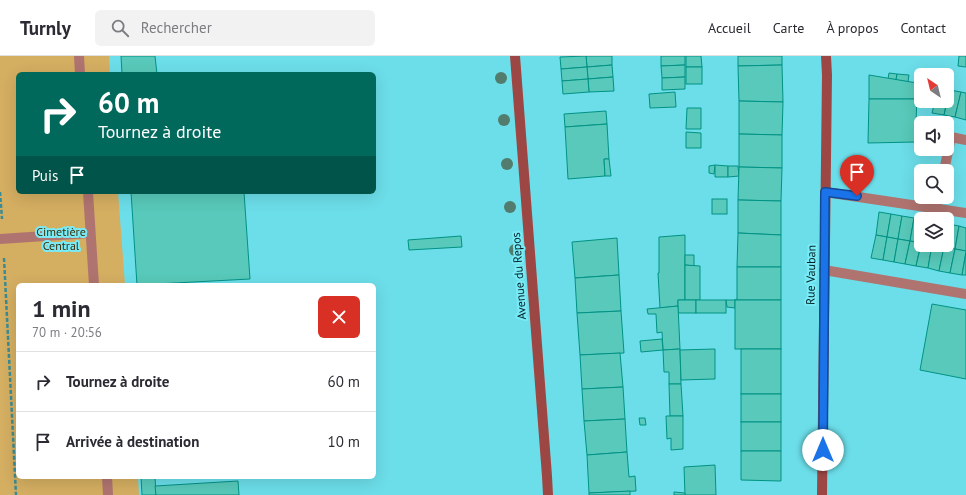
<!DOCTYPE html>
<html lang="fr">
<meta charset="utf-8">
<style>
:root{--surface:#fff;--page:#f2f2f3;--text:#2b2b33;--muted:#7c7c81;--line:#e1e1e2}
body{margin:0;font-family:"PT Sans",sans-serif;background:var(--page);color:var(--text);height:100vh;display:flex;flex-direction:column;font-size:15px;white-space:nowrap}
*{box-sizing:border-box;margin:0}
p{font-size:13px;color:var(--muted)}
.icon{flex:none;width:22px;height:22px;fill:none;stroke:currentColor;stroke-width:2;stroke-linecap:round;stroke-linejoin:round}
.map{position:relative;flex:1;overflow:hidden}
.side{position:absolute;left:16px;top:227px;width:360px;height:196px;display:flex;flex-direction:column;background:var(--surface);border-radius:6px;box-shadow:0 4px 16px #0002}
.side>*{flex:none}
.top-card{position:absolute;left:16px;top:16px;width:360px;height:122px;border-radius:6px;box-shadow:0 4px 16px #0002;background:#00695c;color:#fff;overflow:hidden}
.needle{width:26px;rotate:325deg}
.tools{position:absolute;left:914px;top:12px;display:grid;gap:8px}
.tools a{display:grid;place-items:center;width:40px;height:40px;border-radius:6px;background:var(--surface);box-shadow:0 4px 16px #0002;font-size:20px}
.pin{position:absolute;display:grid;place-items:center;width:34px;height:34px;color:#fff;margin:-41px -17px;border-radius:50% 50% 50% 0;rotate:-45deg;box-shadow:0 0 4px #0007}
.pin .icon{rotate:45deg}
.me{position:absolute;width:44px;margin:-22px;rotate:0deg;stroke-linejoin:round;filter:drop-shadow(0 0 3px #0008)}
.turn{display:flex;align-items:center;gap:14px;height:84px;padding:0 16px;font-size:18px}
.turn .icon{width:52px;height:52px;stroke-width:2.5}
.turn b{display:block;font-size:28px;line-height:34px}
.then{display:flex;align-items:center;height:38px;padding:0 16px;background:#0003;gap:8px;font-size:15px}
.round{display:grid;place-items:center;flex:none;width:42px;height:42px;border-radius:6px;background:var(--page)}
.head{display:flex;align-items:center;justify-content:space-between;height:68px;padding:0 16px}
h1{font-size:24px;font-weight:600;line-height:30px}
ul{padding:0;list-style:none}
li{display:flex;align-items:center;gap:12px;height:60px;padding:0 16px;border-top:1px solid var(--line)}
li div{flex:1}
li b{display:block;font-size:15px}
li em{font-style:normal}
header{display:flex;align-items:center;gap:24px;box-sizing:border-box;height:56px;padding:0 20px;background:var(--surface);border-bottom:1px solid var(--line)}
header strong{font-size:19px}
nav{display:flex;gap:22px;margin-inline-start:auto;font-size:14px}
.search{width:280px;height:36px;background:var(--page);display:flex;align-items:center;gap:10px;box-sizing:border-box;padding:0 14px;border-radius:6px;color:var(--muted);font-size:15px}
.map>svg:first-child{display:block}
</style>
<header>
<strong>Turnly</strong>
<div class="search"><svg class="icon" aria-label="search" viewBox="0 0 24 24"><circle cx="10" cy="10" r="6"/><path d="M15 15l6 6"/></svg>Rechercher</div>
<nav><a>Accueil</a><a>Carte</a><a>À propos</a><a>Contact</a></nav>
</header>
<div class="map">
<svg width="966" height="439" viewBox="0 0 966 439">
<rect width="100%" height="100%" fill="#6cdee9"/>
<polygon fill="#d4ae61" points="0,0 109,0 110,18 18,18 18,136 118,136 125,229 18,229 18,421 138,421 139,439 0,439"/>
<g fill="#58c9ba" stroke="#019285">
<polygon points="121,0 155,0 157,18 122,18"/>
<polygon points="586,0 612,0 612,9 587,11"/>
<polygon points="586,0 587,11 561,13 560,1"/>
<polygon points="661,0 685,0 685,9 661,10"/>
<polygon points="686,0 701,0 702,11 686,11"/>
<polygon points="738,0 782,0 782,9 738,10"/>
<polygon points="959,0 966,0 966,11 958,10"/>
<polygon points="612,9 613,21 588,23 587,11"/>
<polygon points="685,9 685,21 662,22 661,10"/>
<polygon points="782,9 783,46 739,45 738,10"/>
<polygon points="587,11 588,23 562,25 561,13"/>
<rect x="686" y="11" width="16" height="17"/>
<polygon points="932,16 952,19 949,34 947,34 947,19 932,19"/>
<polygon points="889,17 897,18 896,24 888,23"/>
<polygon points="897,18 909,19 908,26 896,24"/>
<polygon points="869,19 917,27 917,43 869,43"/>
<polygon points="613,21 614,35 589,36 588,23"/>
<polygon points="685,21 685,33 662,34 662,22"/>
<polygon points="588,23 589,36 563,38 562,25"/>
<polygon points="947,34 949,34 944,59 932,57 935,45 947,45"/>
<polygon points="950,34 961,36 955,61 944,59"/>
<polygon points="675,36 676,51 650,52 649,38"/>
<polygon points="961,36 966,37 966,64 955,61"/>
<polygon points="869,43 917,43 915,86 868,87"/>
<polygon points="739,45 783,46 782,79 739,78"/>
<polygon points="687,52 701,52 701,73 686,73"/>
<polygon points="606,55 607,68 565,71 564,58"/>
<polygon points="607,68 609,103 604,103 605,120 568,123 565,71"/>
<polygon points="686,76 701,77 701,92 686,92"/>
<polygon points="739,78 782,79 782,112 739,111"/>
<polygon points="604,103 609,103 611,120 605,120"/>
<polygon points="715,109 714,118 709,117 709,110"/>
<polygon points="715,109 728,110 728,121 715,121"/>
<polygon points="728,110 738,110 739,120 728,121"/>
<polygon points="739,111 782,112 781,145 738,144"/>
<polygon points="131,136 244,136 250,223 137,229"/>
<rect x="712" y="143" width="15" height="15"/>
<polygon points="738,144 781,145 781,179 738,177"/>
<polygon points="879,156 891,158 887,181 876,179"/>
<polygon points="891,158 902,160 898,183 887,181"/>
<polygon points="902,160 914,162 910,185 898,183"/>
<polygon points="914,162 921,163 921,187 910,185"/>
<polygon points="948,168 959,170 955,193 944,191 944,189 947,189"/>
<polygon points="959,170 966,172 966,195 955,193"/>
<polygon points="738,177 781,179 781,211 737,211"/>
<polygon points="685,179 685,244 678,244 678,250 660,252 658,217 659,217 659,181"/>
<polygon points="876,179 887,181 883,204 871,202"/>
<polygon points="461,180 462,191 409,194 408,184"/>
<polygon points="887,181 898,183 894,206 883,204"/>
<polygon points="617,182 619,219 575,222 572,186"/>
<polygon points="898,183 910,185 905,208 894,206"/>
<polygon points="910,185 921,187 916,210 905,208"/>
<polygon points="921,189 932,189 928,212 916,210"/>
<polygon points="932,189 944,191 939,215 928,212"/>
<polygon points="944,191 955,193 950,217 939,215"/>
<polygon points="955,193 966,195 962,219 950,217"/>
<polygon points="966,197 966,219 962,219"/>
<polygon points="685,199 694,199 694,210 685,209"/>
<polygon points="685,209 700,210 700,244 685,244"/>
<polygon points="737,211 781,211 781,244 735,244 737,243"/>
<polygon points="619,219 621,255 577,257 575,222"/>
<rect x="678" y="244" width="18" height="13"/>
<rect x="696" y="244" width="30" height="13"/>
<polygon points="726,244 735,244 735,252 727,251"/>
<rect x="735" y="244" width="46" height="49"/>
<polygon points="932,248 966,254 966,323 920,314"/>
<polygon points="678,250 680,293 663,294 662,276 657,277 656,258 648,258 647,253"/>
<polygon points="621,255 624,297 580,299 577,257"/>
<polygon points="662,283 663,294 641,296 640,285"/>
<polygon points="680,293 681,328 669,328 669,316 664,316 663,294"/>
<polygon points="715,293 715,323 681,324 680,294"/>
<rect x="741" y="293" width="40" height="45"/>
<polygon points="620,297 623,331 582,333 580,299"/>
<polygon points="669,328 681,328 683,360 670,360"/>
<polygon points="623,331 625,363 584,365 582,333"/>
<rect x="741" y="338" width="40" height="28"/>
<polygon points="666,360 683,360 683,393 671,394 671,382 667,383"/>
<polygon points="639,362 645,362 646,369 640,369"/>
<polygon points="625,363 627,396 587,399 584,365"/>
<rect x="741" y="366" width="40" height="29"/>
<polygon points="741,395 781,395 781,425 741,424"/>
<polygon points="627,396 629,421 635,420 636,435 589,437 587,399"/>
<polygon points="715,409 716,439 685,439 684,411"/>
<polygon points="141,421 155,421 156,439 142,439"/>
<polygon points="238,425 239,439 156,439 155,430"/>
<polygon points="630,435 630,439 589,439 589,437"/>
<polygon points="674,436 685,437 685,439 674,439"/>
</g>
<g fill="none" stroke-linecap="round" stroke-linejoin="round">
<g stroke="#3c8b92" stroke-width="2.5" stroke-dasharray="4 2" stroke-linecap="butt">
<polyline points="0,136 2,163"/>
<polyline points="4,202 16,439"/>
</g>
<g stroke="#b07470" stroke-width="10">
<polyline points="79,0 80,18"/>
<polyline points="944,115 951,81 966,84"/>
<polyline points="88,136 94,229"/>
<polyline points="825,136 966,157"/>
<polyline points="936,152 938,141"/>
<polyline points="0,183 90,177"/>
<polyline points="824,214 966,238"/>
<polyline points="107,421 108,439"/>
</g>
<g stroke="#9d4744" stroke-width="10">
<polyline points="515,0 547,420 548,439"/>
<polyline points="822,439 827,19 826,0"/>
</g>
</g>
<g fill="#527c6d">
<circle cx="501" cy="22" r="6"/>
<circle cx="504" cy="64" r="6"/>
<circle cx="507" cy="108" r="6"/>
<circle cx="510" cy="151" r="6"/>
<circle cx="515" cy="194" r="6"/>
</g>
<g fill="none" stroke-linecap="round" stroke-linejoin="round">
<defs>
<polyline id="route" points="823,394 825,136 857,140"/>
</defs>
<use href="#route" stroke="#114b97" stroke-width="10"/>
<use href="#route" stroke="#1a73e8" stroke-width="7"/>
</g>
<g text-anchor="middle" stroke-width="4" stroke-linejoin="round" paint-order="stroke">
<g font-size="12" fill="#3c2c08" stroke="#79ebf7">
<text x="61" y="180">Cimetière<tspan x="61" dy="14">Central</tspan></text>
</g>
<g font-size="12" fill="#002427" stroke="#79ebf7">
<text transform="translate(811 219) rotate(-89)" y="4">Rue Vauban</text>
<text transform="translate(519 220) rotate(-94)" y="4">Avenue du Repos</text>
</g>
</g>
</svg>
<div class="tools">
<a><svg class="needle" viewBox="-14 -14 28 28"><path d="M0-13l5 13h-10z" fill="#e53935"/><path d="M0 13l5-13h-10z" fill="#7c7c81"/></svg></a>
<a><svg class="icon" aria-label="sound" viewBox="0 0 24 24"><path d="M4 9h4l5-4v14l-5-4H4zM17 9q2 3 0 6"/></svg></a>
<a><svg class="icon" aria-label="search" viewBox="0 0 24 24"><circle cx="10" cy="10" r="6"/><path d="M15 15l6 6"/></svg></a>
<a><svg class="icon" aria-label="layers" viewBox="0 0 24 24"><path d="M12 4l9 5-9 5-9-5zM3 14l9 5 9-5"/></svg></a>
</div>
<div class="pin" style="left:857px;top:140px;background:#d93025"><svg class="icon" aria-label="arrive" viewBox="0 0 24 24"><path d="M6 21V4h12l-3 4 3 4H6"/></svg></div>
<svg class="me" style="left:823px;top:394px" viewBox="-20 -20 40 40"><circle r="19" fill="#fff"/><path d="M0-13L10 11 0 6-10 11z" fill="#1a73e8"/></svg>
<div class="top-card">
<div class="turn"><svg class="icon" aria-label="right" viewBox="0 0 24 24"><path d="M7 20v-9h11M14 6l5 5-5 5"/></svg><div><b>60 m</b>Tournez à droite</div></div>
<div class="then">Puis<svg class="icon" aria-label="arrive" viewBox="0 0 24 24"><path d="M6 21V4h12l-3 4 3 4H6"/></svg></div>
</div>
<section class="side">
<div class="head"><div><h1>1 min</h1><p>70 m · 20:56</p></div><a class="round" style="background:#d93025;color:#fff"><svg class="icon" aria-label="close" viewBox="0 0 24 24"><path d="M6 6l12 12M18 6L6 18"/></svg></a></div>
<ul>
<li><svg class="icon" aria-label="right" viewBox="0 0 24 24"><path d="M7 20v-9h11M14 6l5 5-5 5"/></svg><div><b>Tournez à droite</b></div><em>60 m</em></li>
<li><svg class="icon" aria-label="arrive" viewBox="0 0 24 24"><path d="M6 21V4h12l-3 4 3 4H6"/></svg><div><b>Arrivée à destination</b></div><em>10 m</em></li>
</ul>
</section>
</div>
